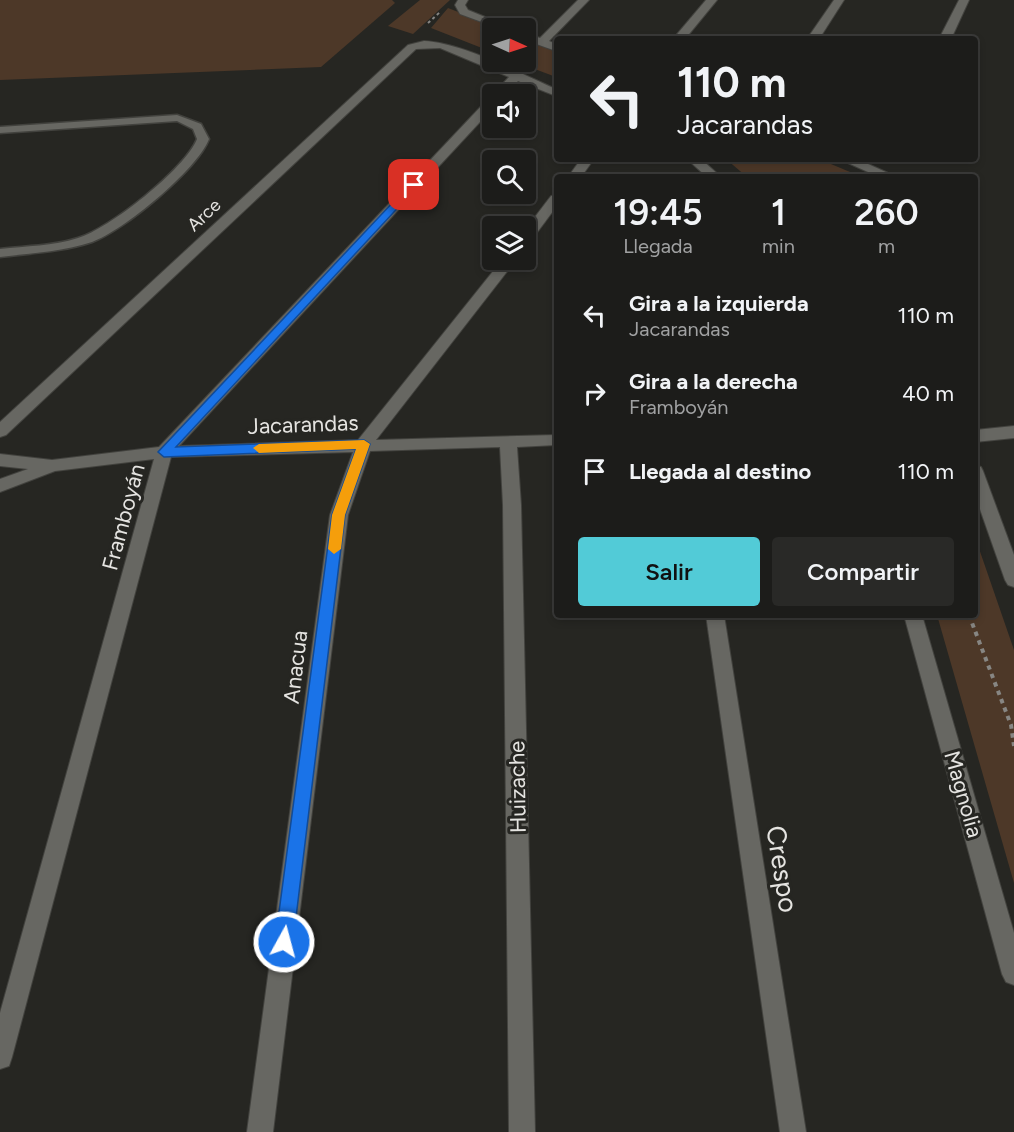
<!DOCTYPE html>
<html lang="es">
<meta charset="utf-8">
<style>
:root{--surface:#1c1c1a;--page:#292927;--text:#f1f3f6;--muted:#a0a1a2;--line:#3a3a39;--accent:#52cbd7}
body{margin:0;font-family:Figtree,sans-serif;background:var(--page);color:var(--text);height:100vh;display:flex;flex-direction:column;font-size:22px;white-space:nowrap}
*{box-sizing:border-box;margin:0}
p{font-size:20px;color:var(--muted)}
.icon{flex:none;width:33px;height:33px;fill:none;stroke:currentColor;stroke-width:2;stroke-linecap:round;stroke-linejoin:round}
.map{position:relative;flex:1;overflow:hidden}
.side{position:absolute;left:554px;top:174px;width:424px;height:444px;display:flex;flex-direction:column;background:var(--surface);border-radius:6px;box-shadow:0 3px 9px #0003,0 0 0 2px var(--line)}
.side>*{flex:none}
.top-card{position:absolute;left:554px;top:36px;width:424px;height:126px;border-radius:6px;box-shadow:0 3px 9px #0003,0 0 0 2px var(--line);background:#1c1c1a;color:var(--text);overflow:hidden}
.needle{width:39px;rotate:93deg}
.buttons{position:absolute;left:482px;top:18px;display:grid;gap:12px}
.buttons a{display:grid;place-items:center;width:54px;height:54px;border-radius:6px;background:var(--surface);box-shadow:0 3px 9px #0003,0 0 0 2px var(--line);font-size:30px}
.pin{position:absolute;display:grid;place-items:center;width:51px;height:51px;color:#fff;margin:-26px;border-radius:12px;box-shadow:0 3px 9px #0006}
.me{position:absolute;width:66px;margin:-33px;rotate:7deg;stroke-linejoin:round;filter:drop-shadow(0 0 4px #0008)}
.turn{display:flex;align-items:center;gap:21px;height:126px;padding:0 24px;font-size:27px}
.turn .icon{width:78px;height:78px;stroke-width:2.5}
.turn b{display:block;font-size:42px;line-height:51px}
.eta{display:flex;justify-content:space-evenly;align-items:center;height:102px;text-align:center}
.eta b{font-size:36px;font-weight:600;line-height:42px}
.action{display:flex;gap:12px;margin-top:auto;padding:12px 24px}
.action a{flex:1;height:69px;border-radius:6px;background:var(--accent);color:#111;font-size:24px;font-weight:600;line-height:69px;text-align:center}
.action a+a{background:var(--page);color:var(--text)}
ul{padding:0;list-style:none}
li{display:flex;align-items:center;gap:18px;height:78px;padding:0 24px}
li div{flex:1}
li b{display:block;font-size:22px}
li em{font-style:normal}
.map>svg:first-child{display:block}
</style>
<div class="map">
<svg width="1014" height="1132" viewBox="0 0 1014 1132">
<rect width="100%" height="100%" fill="#262622"/>
<g fill="#4d3828">
<polygon points="0,0 392,0 395,3 321,67 0,80"/>
<polygon points="420,0 450,0 413,34 388,26"/>
<polygon points="448,8 499,28 492,28 492,52 431,28"/>
<polygon points="525,39 556,52 556,77 516,62 525,62"/>
<polygon points="726,159 819,159 862,177 747,177"/>
<polygon points="975,537 1014,650 1014,883 937,615 975,615"/>
</g>
<g fill="none" stroke-linecap="round" stroke-linejoin="round">
<defs>
<path id="lane" d="M177 115 201 124 209 139C197 170 123 231 92 242 62 252 31 253 0 257V249C26 246 53 246 78 238 109 229 185 169 197 139L193 129 177 121 0 133V127Z"/>
<g id="street">
<polygon points="458,0 468,0 465,5 468,10 512,28 498,28 460,14 455,5"/>
<polygon points="578,0 589,0 549,41 556,44 556,51 525,40 525,33 540,38"/>
<polygon points="706,0 717,0 685,39 673,39"/>
<polygon points="834,0 844,0 819,39 807,39"/>
<polygon points="959,0 969,0 951,39 939,39"/>
<path d="M424 41C463 43 519 73 556 89V96L518 81 505 94H493L509 77 440 48 416 49 6 435 0 437V422L408 45Z"/>
<polygon points="492,98 492,109 179,446 358,440 502,260 516,260 376,440 556,435 556,445 517,447 521,505 535,1132 509,1132 503,505 500,447 370,451 348,515 273,1132 247,1132 330,515 353,452 171,457 12,1057 9,1066 0,1069 0,1013 154,459 55,471 0,492 0,479 28,469 0,466 0,454 52,460 159,447 488,99"/>
<polygon points="581,159 594,159 581,177 568,177"/>
<polygon points="687,159 701,159 721,177 707,177"/>
<polygon points="839,159 857,159 888,173 887,176 877,176"/>
<polygon points="556,195 556,207 530,242 525,243 525,230 551,196"/>
<polygon points="1014,426 1014,438 975,442 975,430"/>
<polygon points="975,465 981,467 983,471 1014,555 1014,587 1008,585 1005,580 975,495"/>
<polygon points="706,615 724,615 806,1132 780,1132"/>
<polygon points="904,615 922,615 1014,933 1014,985 1006,982 1002,974"/>
</g>
</defs>
<use href="#lane" stroke="#42423e" stroke-width="3"/>
<use href="#street" stroke="#42423e" stroke-width="2"/>
<polyline stroke="#878683" stroke-width="2" stroke-dasharray="3 3" stroke-linecap="butt" points="428,23 440,12"/>
<polyline stroke="#878683" stroke-width="4" stroke-dasharray="4.5 4.5" stroke-linecap="butt" points="969,615 1011,725 1014,746"/>
<use href="#lane" fill="#676762" fill-rule="evenodd"/>
<use href="#street" fill="#676762" fill-rule="evenodd"/>
</g>
<polygon fill="#1a73e8" stroke="#114b97" stroke-width="1.5" points="411,183 419,185 176,447 364,440 370,444 345,515 293,942 290,948 284,951 278,948 275,942 332,515 356,449 164,457 158,452"/>
<polygon fill="#f59e0b" points="364,440 370,444 345,515 341,549 334,554 328,549 332,515 356,449 259,453 253,448 259,444"/>
<g text-anchor="middle" stroke-width="6" stroke-linejoin="round" paint-order="stroke">
<g font-size="18" fill="#e5e4e1" stroke="#262622">
<text transform="translate(204 215) rotate(-43)" y="6">Arce</text>
</g>
<g font-size="22" fill="#e5e4e1" stroke="#262622">
<text transform="translate(303 424) rotate(-2)" y="8">Jacarandas</text>
<text transform="translate(123 517) rotate(-75)" y="8">Framboyán</text>
<text transform="translate(295 667) rotate(-83)" y="8">Anacua</text>
<text transform="translate(517 787) rotate(-91)" y="8">Huizache</text>
<text transform="translate(964 794) rotate(74)" y="8">Magnolia</text>
</g>
<g font-size="27" fill="#e5e4e1" stroke="#262622">
<text transform="translate(782 869) rotate(81)" y="9">Crespo</text>
</g>
</g>
</svg>
<div class="buttons">
<a><svg class="needle" viewBox="-14 -14 28 28"><path d="M0-13l5 13h-10z" fill="#e53935"/><path d="M0 13l5-13h-10z" fill="#a0a1a2"/></svg></a>
<a><svg class="icon" aria-label="sound" viewBox="0 0 24 24"><path d="M4 9h4l5-4v14l-5-4H4zM17 9q2 3 0 6"/></svg></a>
<a><svg class="icon" aria-label="search" viewBox="0 0 24 24"><circle cx="10" cy="10" r="6"/><path d="M15 15l6 6"/></svg></a>
<a><svg class="icon" aria-label="layers" viewBox="0 0 24 24"><path d="M12 4l9 5-9 5-9-5zM3 14l9 5 9-5"/></svg></a>
</div>
<div class="pin" style="left:414px;top:185px;background:#d93025"><svg class="icon" aria-label="arrive" viewBox="0 0 24 24"><path d="M6 21V4h12l-3 4 3 4H6"/></svg></div>
<svg class="me" style="left:284px;top:942px" viewBox="-20 -20 40 40"><circle r="17" fill="#1a73e8" stroke="#fff" stroke-width="3"/><path d="M0-11L8 9 0 5-8 9z" fill="#fff"/></svg>
<div class="top-card">
<div class="turn"><svg class="icon" aria-label="left" viewBox="0 0 24 24"><path d="M17 20v-9H6M10 6l-5 5 5 5"/></svg><div><b>110 m</b>Jacarandas</div></div>
</div>
<section class="side">
<div class="eta">
<div><b>19:45</b><p>Llegada</p></div>
<div><b>1</b><p>min</p></div>
<div><b>260</b><p>m</p></div>
</div>
<ul>
<li><svg class="icon" aria-label="left" viewBox="0 0 24 24"><path d="M17 20v-9H6M10 6l-5 5 5 5"/></svg><div><b>Gira a la izquierda</b><p>Jacarandas</p></div><em>110 m</em></li>
<li><svg class="icon" aria-label="right" viewBox="0 0 24 24"><path d="M7 20v-9h11M14 6l5 5-5 5"/></svg><div><b>Gira a la derecha</b><p>Framboyán</p></div><em>40 m</em></li>
<li><svg class="icon" aria-label="arrive" viewBox="0 0 24 24"><path d="M6 21V4h12l-3 4 3 4H6"/></svg><div><b>Llegada al destino</b></div><em>110 m</em></li>
</ul>
<div class="action"><a>Salir</a><a>Compartir</a></div>
</section>
</div>
